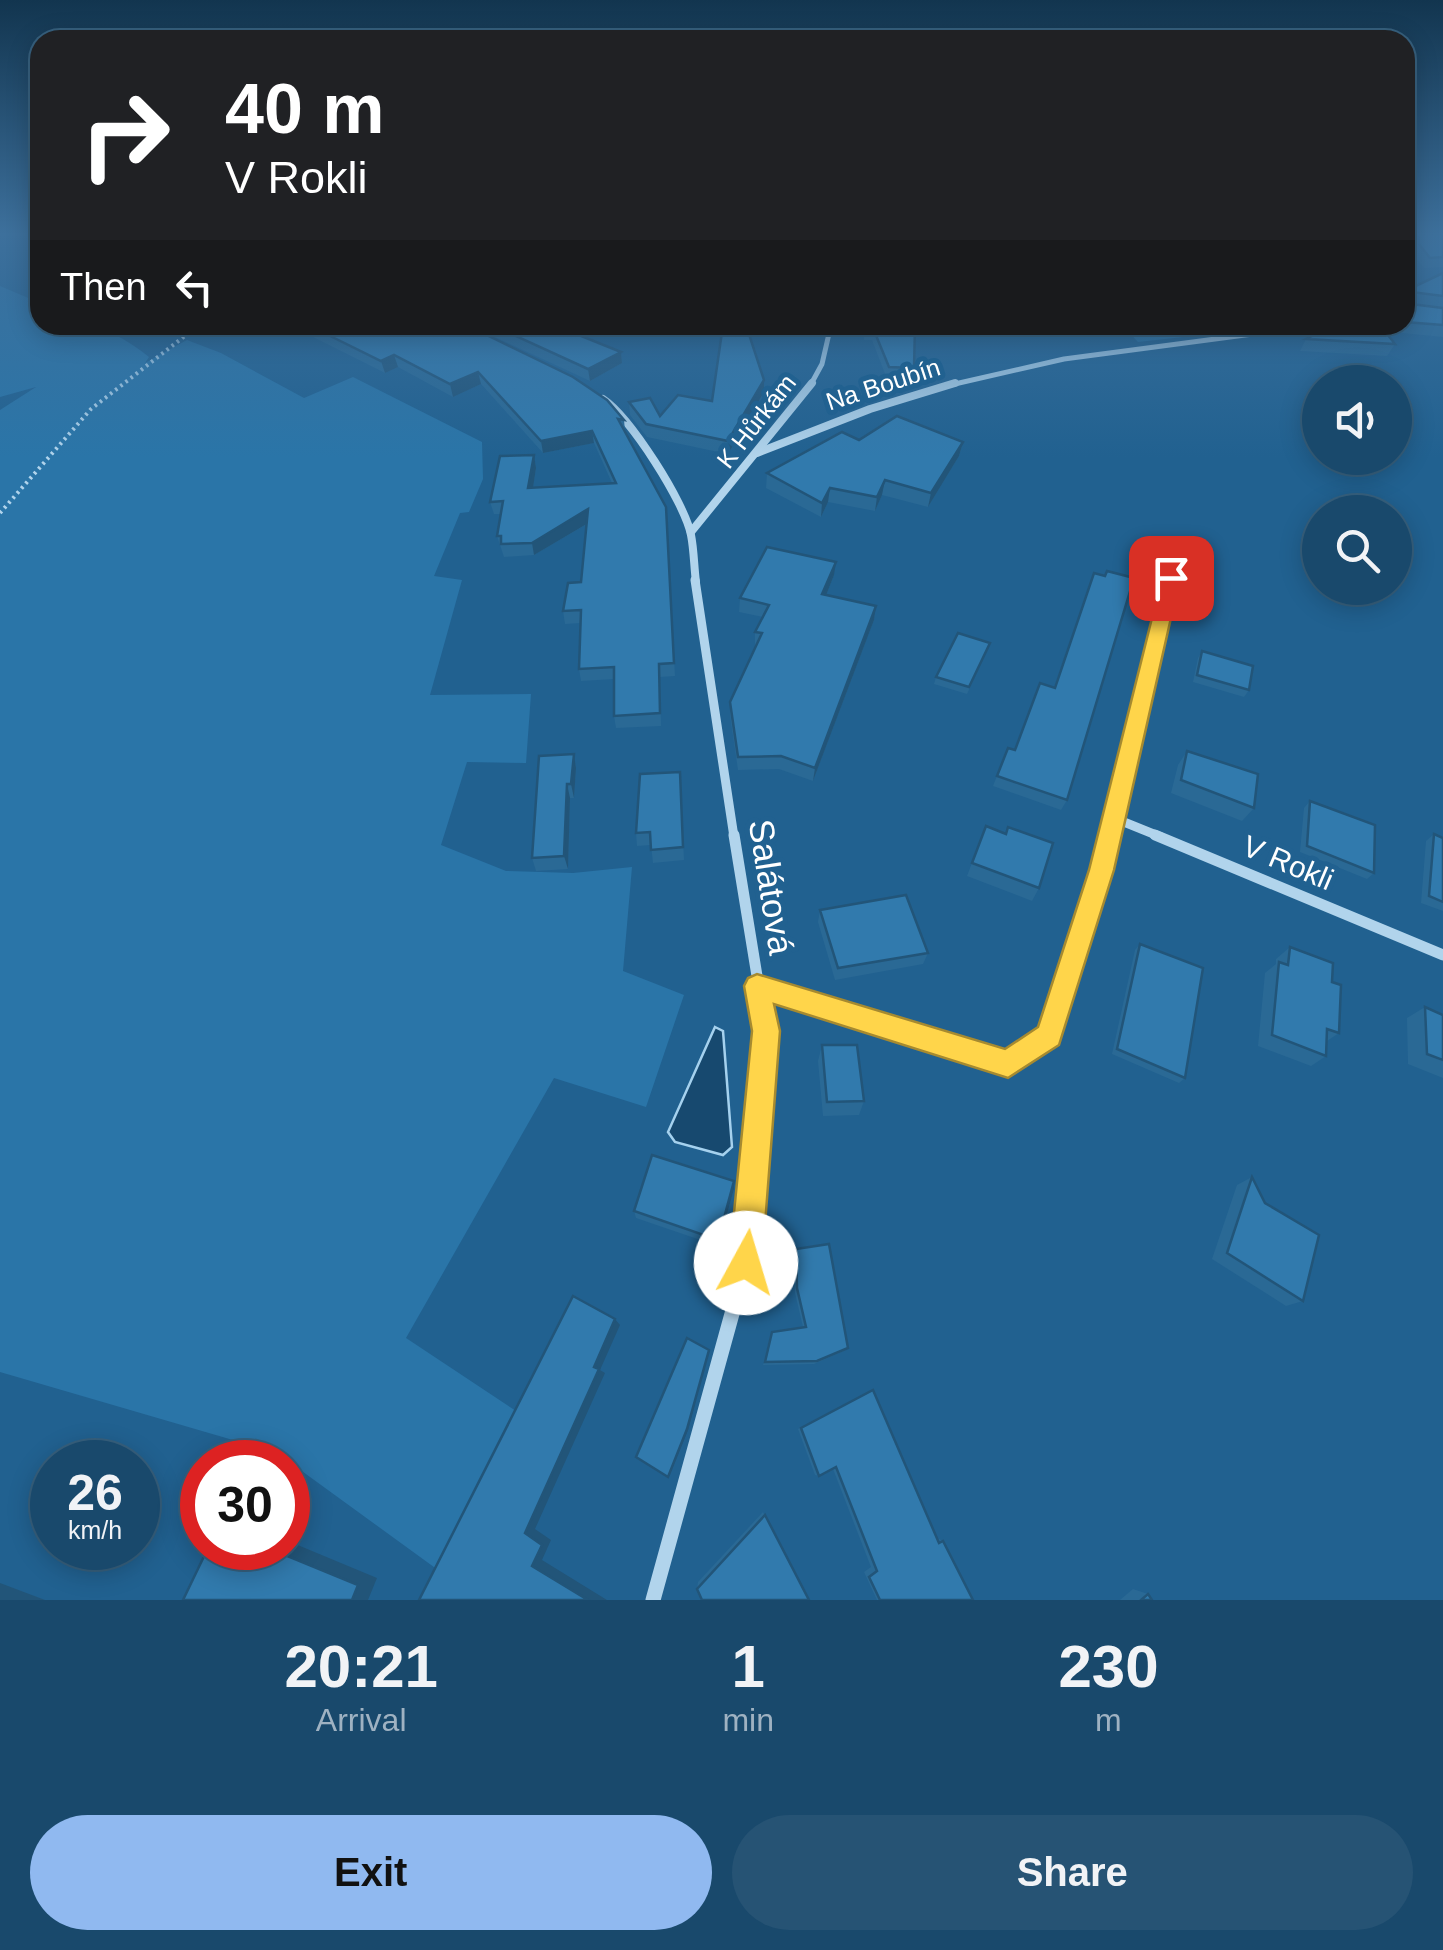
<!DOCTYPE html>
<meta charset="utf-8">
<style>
:root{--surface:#19496c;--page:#265374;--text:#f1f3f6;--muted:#9fb2c2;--line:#37617f;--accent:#90b9f0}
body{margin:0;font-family:Helvetica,sans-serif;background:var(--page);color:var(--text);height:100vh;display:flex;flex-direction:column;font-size:38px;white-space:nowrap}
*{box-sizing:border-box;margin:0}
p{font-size:32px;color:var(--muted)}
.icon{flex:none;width:55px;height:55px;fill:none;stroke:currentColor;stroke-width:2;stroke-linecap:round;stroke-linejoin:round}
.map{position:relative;height:1600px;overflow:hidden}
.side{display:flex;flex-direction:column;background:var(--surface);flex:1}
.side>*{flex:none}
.banner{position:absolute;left:30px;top:30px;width:1385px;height:305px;border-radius:30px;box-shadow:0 5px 25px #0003,0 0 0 2px var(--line);background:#202124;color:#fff;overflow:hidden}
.tools{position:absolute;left:1302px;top:365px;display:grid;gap:20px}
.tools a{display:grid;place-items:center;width:110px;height:110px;border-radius:50%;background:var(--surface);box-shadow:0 5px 25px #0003,0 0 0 2px var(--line);font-size:50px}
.speed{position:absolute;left:30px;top:1440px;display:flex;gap:20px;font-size:50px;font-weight:700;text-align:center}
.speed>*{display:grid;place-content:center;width:130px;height:130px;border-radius:50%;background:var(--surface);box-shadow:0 5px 25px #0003,0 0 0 2px var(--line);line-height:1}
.speed small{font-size:25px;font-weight:400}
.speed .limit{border:15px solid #d22;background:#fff;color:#111}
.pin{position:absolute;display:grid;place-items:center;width:85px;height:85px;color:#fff;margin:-42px;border-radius:20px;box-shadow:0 5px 15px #0006}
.me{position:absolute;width:110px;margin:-55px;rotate:6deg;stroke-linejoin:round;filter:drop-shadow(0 0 8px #0008)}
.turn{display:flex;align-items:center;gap:35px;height:210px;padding:0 30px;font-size:45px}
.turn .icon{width:130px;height:130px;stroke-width:2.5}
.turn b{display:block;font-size:70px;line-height:85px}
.then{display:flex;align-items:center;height:95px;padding:0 30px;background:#0003;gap:20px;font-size:38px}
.eta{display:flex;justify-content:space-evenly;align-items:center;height:170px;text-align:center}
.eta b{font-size:60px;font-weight:600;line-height:70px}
.button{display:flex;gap:20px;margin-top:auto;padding:20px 30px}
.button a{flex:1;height:115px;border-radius:60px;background:var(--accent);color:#111;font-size:40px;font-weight:600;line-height:115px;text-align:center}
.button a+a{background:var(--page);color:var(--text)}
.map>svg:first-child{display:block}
</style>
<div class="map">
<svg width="1443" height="1600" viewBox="0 0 1443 1600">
<rect width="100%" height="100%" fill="#216190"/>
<g fill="#2a75a8">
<path d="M0 286 40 303V325C90 325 109 325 149 357L145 363 187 340 221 353 304 398 353 377 482 442 483 479 469 512 460 513 434 576 462 580 430 695 531 694 526 763 467 762 441 845 506 871 573 873 632 867 623 971 684 995 646 1107 554 1078 406 1338 519 1413 438 1570 277 1453 0 1372V410L36 387 0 397Z"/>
<polygon points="1122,325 1292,325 1138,342"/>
</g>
<polygon fill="#17496f" stroke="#a5d1ee" stroke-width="2.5" points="715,1027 723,1031 732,1147 723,1155 675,1142 668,1132"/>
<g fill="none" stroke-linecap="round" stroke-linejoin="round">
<polyline stroke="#b1d4ec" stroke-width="4" stroke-dasharray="2.5 4" stroke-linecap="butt" points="0,513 91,409 199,325"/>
<g stroke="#b1d4ec" stroke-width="5">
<polyline points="1405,263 1409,234"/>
<polyline points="810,386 822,364 831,325"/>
<polyline points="946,386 1064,359 1322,325"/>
</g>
<g stroke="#b1d4ec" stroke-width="8">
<path d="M603 399C630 417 685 503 691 535 694 550 694 567 696 582"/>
<polyline points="757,453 870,409 955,383"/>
<polyline points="691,532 812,383"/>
<polyline points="1170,582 1171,578"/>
</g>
<g stroke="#b1d4ec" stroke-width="9">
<polyline points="695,580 734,837"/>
<polyline points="1114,818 1161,837"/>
<polyline points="1110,837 1171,580"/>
</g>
<g stroke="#b1d4ec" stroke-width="11">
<polyline points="734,835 766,1031 754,1169"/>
<polyline points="1155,835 1443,955"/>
<polyline points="757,986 1007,1064 1049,1036 1110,835"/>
</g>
<polyline stroke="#b1d4ec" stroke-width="15" points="653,1600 746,1263 754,1167"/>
</g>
<g fill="#2a6995">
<polygon points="1413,234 1443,234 1443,267 1424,268 1413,254"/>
<polygon points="1443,273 1443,337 1392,332 1393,325 1405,325 1405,291"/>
<polygon points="289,325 466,325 624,420 625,431 666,507 675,676 660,677 661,726 616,728 614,716 614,679 581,681 579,669 581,623 565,624 563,611 581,582 587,524 534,555 504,557 497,536 501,514 494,514 490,502 534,455 536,468 533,488 612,483 594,443 543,453 481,384 453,397 398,367 385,373"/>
<polygon points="469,325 554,325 621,352 622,363 590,381"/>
<polygon points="864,325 915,325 914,368 912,380 887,379 872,340 864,340"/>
<polygon points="1306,339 1395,344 1387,356 1300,351"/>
<polygon points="764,392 728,454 647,437 630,415 629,402 660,416 712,401"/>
<polygon points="859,440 963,442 959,456 928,507 882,495 875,511 828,502 821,517 766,488 767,473"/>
<polygon points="1094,573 1067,800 1061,810 993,786 1008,748 1014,750 1054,687"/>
<polygon points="834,575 826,595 876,606 874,620 813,781 779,769 738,770 730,715 730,702 756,646 755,645 755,632 763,617 739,612 740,598"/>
<polygon points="987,650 967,694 934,684 936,677"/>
<polygon points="1202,651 1249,690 1244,697 1193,682 1198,658"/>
<polygon points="1187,751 1254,808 1242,821 1171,793 1178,765"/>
<polygon points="574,754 576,768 574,798 570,798 568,869 536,871 532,858"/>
<polygon points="680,772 684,860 653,863 651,845 637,846 636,833"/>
<polygon points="1310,801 1374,873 1367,879 1300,852 1304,808"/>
<polygon points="986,826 1005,833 1008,827 1039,888 1032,901 967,876"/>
<polygon points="1434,834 1443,838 1443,911 1421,903 1426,841"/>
<polygon points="820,910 928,953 923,964 835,980 818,922"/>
<polygon points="1140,944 1185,1078 1179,1083 1112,1054 1135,950"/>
<polygon points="1290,947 1332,982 1339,1033 1327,1041 1326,1056 1311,1066 1258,1046 1265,973 1276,964 1276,959"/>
<polygon points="1425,1007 1443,1015 1443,1078 1408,1064 1407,1018"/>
<polygon points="822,1045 864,1101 859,1115 823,1116 818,1061"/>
<polygon points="1252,1177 1303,1301 1286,1306 1212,1259 1237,1185"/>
<polygon points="734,1181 734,1189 718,1246 636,1218 634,1211"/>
<polygon points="796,1249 844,1351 814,1364 763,1365 770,1336 803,1327 795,1293 794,1255"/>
<polygon points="873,1390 937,1538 943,1541 973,1600 877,1600 864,1572 871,1567 833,1469 819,1476 815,1475 798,1429"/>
<polygon points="763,1512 809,1600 697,1589 698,1582"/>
<polygon points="1133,1589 1148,1594 1152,1600 1120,1600"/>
</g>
<g fill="#225579">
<polygon points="621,352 622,363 590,381 588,369"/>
<polygon points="394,355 398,367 385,373 381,361"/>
<polygon points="478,372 481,384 453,397 450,384"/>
<polygon points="764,380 764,392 728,454 728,441"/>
<polygon points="592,431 594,443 543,453 541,441"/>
<polygon points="963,442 959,456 928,507 931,493"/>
<polygon points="534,455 536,468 531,501 528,488"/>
<polygon points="885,480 882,495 875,511 877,497"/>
<polygon points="830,488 828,502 821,517 822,503"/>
<polygon points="588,509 590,522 534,555 532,543"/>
<polygon points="836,562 834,575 821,608 822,594"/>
<polygon points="876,606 874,620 813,781 815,768"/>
<polygon points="574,754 576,768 574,798 571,784"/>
<polygon points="567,784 570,798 568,869 564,856"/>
<polygon points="734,1181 734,1189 718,1246 718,1240"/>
<polygon points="615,1319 620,1325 600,1370 605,1373 535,1529 551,1540 542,1560 607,1600 588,1600 532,1566 525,1533"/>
<polygon points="709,1350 688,1430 669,1476 668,1477"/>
<polygon points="288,1541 377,1578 368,1600 352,1600 268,1548 288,1548"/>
<polygon points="0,1583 45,1600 0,1600"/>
</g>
<g fill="#317aad" stroke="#225579" stroke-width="2.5">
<polygon points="1419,234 1443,234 1443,257 1430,258 1419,244"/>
<polygon points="1443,273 1443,296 1412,292 1405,298 1411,304 1443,308 1443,325 1405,322 1405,291"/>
<polygon points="308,325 466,325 573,377 607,400 624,420 618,419 666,507 674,663 659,664 660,713 614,716 614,667 579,669 581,610 563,611 568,583 581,582 588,509 532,543 501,544 501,536 497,536 503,501 490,502 500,456 534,455 528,488 616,483 592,431 541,441 478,372 450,384 394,355 381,361"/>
<polygon points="492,325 554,325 621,352 588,369"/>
<polygon points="723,325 746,325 764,380 728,441 646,424 629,402 650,398 660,416 678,395 712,401"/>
<polygon points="866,325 915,325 914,368 889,367 873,328 865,328"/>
<polygon points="1334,325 1380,325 1395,344 1306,339"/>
<polygon points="897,416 963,442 931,493 885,480 877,497 830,488 822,503 767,473 842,432 859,440"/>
<polygon points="767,547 836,562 822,594 876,606 815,768 781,756 738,757 730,702 762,633 755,632 769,605 740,598"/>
<polygon points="1107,571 1134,578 1067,800 997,776 1008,748 1015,750 1040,683 1055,688 1094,573 1105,576"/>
<polygon points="958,633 990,643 969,687 936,677"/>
<polygon points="1202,651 1253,666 1249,690 1197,675"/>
<polygon points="1187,751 1258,774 1254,808 1181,780"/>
<polygon points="574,754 571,784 567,784 564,856 532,858 539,756"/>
<polygon points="680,772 683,847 651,850 650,832 636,833 640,774"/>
<polygon points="1310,801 1375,825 1374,873 1307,846"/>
<polygon points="986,826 1006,834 1008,827 1053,843 1039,888 972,863"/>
<polygon points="1434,834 1443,838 1443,902 1429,896"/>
<polygon points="906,895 928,953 838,968 820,910"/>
<polygon points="1140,944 1203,968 1185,1078 1117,1049"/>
<polygon points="1290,947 1333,963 1332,982 1341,985 1339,1033 1327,1029 1326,1056 1272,1035 1279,962 1288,965"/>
<polygon points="1425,1007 1443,1015 1443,1060 1427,1054"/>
<polygon points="822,1045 857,1045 864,1101 827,1102"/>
<polygon points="652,1155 734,1181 718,1240 634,1211"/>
<polygon points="1252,1177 1265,1203 1319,1235 1303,1301 1227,1253"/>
<polygon points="829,1244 848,1348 817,1361 765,1362 772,1332 806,1327 797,1288 796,1249"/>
<polygon points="573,1296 615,1319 594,1367 599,1369 525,1533 542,1545 532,1566 588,1600 419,1600"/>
<polygon points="687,1338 709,1350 687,1429 668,1477 636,1457"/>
<polygon points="873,1390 939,1543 943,1541 973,1600 880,1600 869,1577 877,1571 836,1467 819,1476 801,1428"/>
<polygon points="765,1515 809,1600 702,1600 697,1589"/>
<polygon points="208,1548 268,1548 358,1585 352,1600 183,1600"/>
<polygon points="1148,1594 1152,1600 1141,1600"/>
</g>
<linearGradient id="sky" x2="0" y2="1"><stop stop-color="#12354f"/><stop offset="0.51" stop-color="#3d709c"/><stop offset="1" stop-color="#3d709c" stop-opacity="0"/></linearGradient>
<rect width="1443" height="458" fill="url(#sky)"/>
<polygon fill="#ffd54a" stroke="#a68a30" stroke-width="2.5" points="1171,572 1180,578 1114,870 1059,1045 1008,1078 774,1004 780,1031 762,1263 757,1274 746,1279 734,1274 729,1263 752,1031 744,986 748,978 757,974 1005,1049 1038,1027 1089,870 1162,578"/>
<g text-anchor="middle" stroke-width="10" stroke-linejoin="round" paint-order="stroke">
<g font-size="25" fill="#fff" stroke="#216190">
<text transform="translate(883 384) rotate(-18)" y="9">Na Boubín</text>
<text transform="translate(756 421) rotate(-52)" y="9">K Hůrkám</text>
</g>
<g font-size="30" fill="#fff" stroke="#216190">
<text transform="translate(1288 863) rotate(23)" y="10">V Rokli</text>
</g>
<g font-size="35" fill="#fff" stroke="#216190">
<text transform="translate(771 887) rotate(81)" y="12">Salátová</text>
</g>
</g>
</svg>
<div class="tools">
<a><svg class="icon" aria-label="sound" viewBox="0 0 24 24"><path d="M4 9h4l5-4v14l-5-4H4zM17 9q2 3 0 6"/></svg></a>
<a><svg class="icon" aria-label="search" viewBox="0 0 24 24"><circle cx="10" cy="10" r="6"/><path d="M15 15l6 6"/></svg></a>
</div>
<div class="speed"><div>26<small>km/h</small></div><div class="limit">30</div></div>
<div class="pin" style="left:1171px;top:578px;background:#d93025"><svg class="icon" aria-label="arrive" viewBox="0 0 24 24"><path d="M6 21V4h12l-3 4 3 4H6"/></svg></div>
<svg class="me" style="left:746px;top:1263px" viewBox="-20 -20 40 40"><circle r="19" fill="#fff"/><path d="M0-13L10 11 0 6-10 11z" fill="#ffd54a"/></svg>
<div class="banner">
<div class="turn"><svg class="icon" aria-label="right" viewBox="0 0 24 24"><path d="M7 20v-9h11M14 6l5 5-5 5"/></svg><div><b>40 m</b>V Rokli</div></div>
<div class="then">Then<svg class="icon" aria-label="left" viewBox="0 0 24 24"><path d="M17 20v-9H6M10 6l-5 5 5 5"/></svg></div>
</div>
</div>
<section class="side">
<div class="eta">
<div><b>20:21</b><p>Arrival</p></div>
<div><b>1</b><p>min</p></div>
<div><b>230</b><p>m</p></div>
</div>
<div class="button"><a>Exit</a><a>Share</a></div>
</section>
